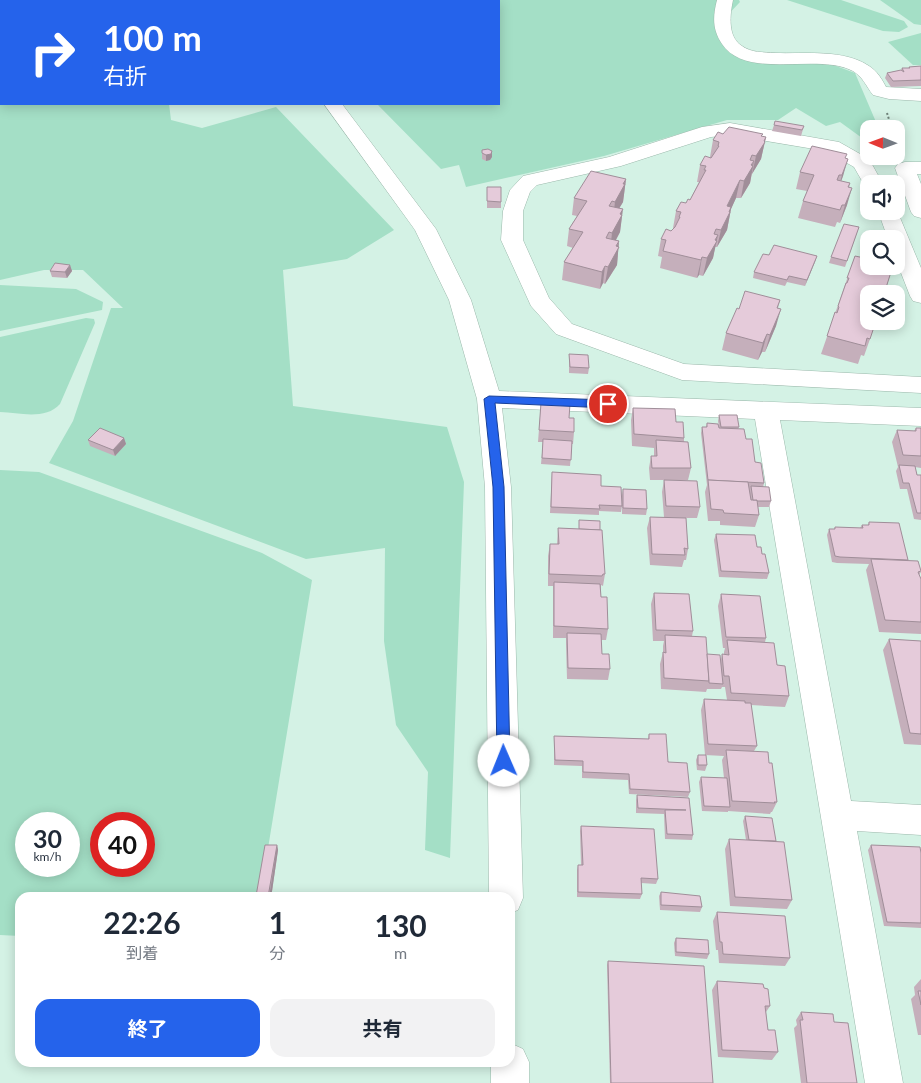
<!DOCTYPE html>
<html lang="ja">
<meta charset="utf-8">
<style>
:root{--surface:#fff;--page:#f2f2f3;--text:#1f2937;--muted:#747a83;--accent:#2563eb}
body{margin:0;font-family:Lato,"Noto Sans JP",sans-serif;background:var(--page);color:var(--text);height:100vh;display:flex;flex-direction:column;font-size:19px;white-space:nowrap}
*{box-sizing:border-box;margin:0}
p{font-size:16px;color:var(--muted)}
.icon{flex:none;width:28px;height:28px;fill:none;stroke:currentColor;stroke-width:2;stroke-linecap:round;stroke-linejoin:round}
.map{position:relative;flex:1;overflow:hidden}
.side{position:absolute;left:15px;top:892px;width:500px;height:175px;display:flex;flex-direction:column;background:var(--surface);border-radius:15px;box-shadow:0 2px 12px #0003}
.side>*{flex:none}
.top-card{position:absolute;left:0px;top:0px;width:500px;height:105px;box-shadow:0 2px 12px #0003;background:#2563eb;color:#fff;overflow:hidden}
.needle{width:32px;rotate:271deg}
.fabs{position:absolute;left:860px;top:120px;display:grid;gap:10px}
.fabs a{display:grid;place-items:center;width:45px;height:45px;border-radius:10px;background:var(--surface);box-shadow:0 2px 12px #0003;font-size:25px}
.speed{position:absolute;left:15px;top:812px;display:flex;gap:10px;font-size:25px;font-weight:700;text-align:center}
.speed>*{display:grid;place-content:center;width:65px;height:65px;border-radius:50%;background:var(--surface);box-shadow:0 2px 12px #0003;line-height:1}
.speed small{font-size:12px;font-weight:400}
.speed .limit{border:8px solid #d22;background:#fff;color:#111}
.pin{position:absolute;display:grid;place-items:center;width:42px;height:42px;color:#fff;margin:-21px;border:2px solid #fff;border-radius:50%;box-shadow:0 1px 5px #0007}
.me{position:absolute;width:55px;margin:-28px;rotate:359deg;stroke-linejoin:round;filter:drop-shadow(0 0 4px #0008)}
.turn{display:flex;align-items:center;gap:18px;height:105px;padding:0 20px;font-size:22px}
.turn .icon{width:65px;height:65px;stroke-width:2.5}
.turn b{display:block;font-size:35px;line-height:42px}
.eta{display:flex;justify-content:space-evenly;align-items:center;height:85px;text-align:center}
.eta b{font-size:30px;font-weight:700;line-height:35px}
.action{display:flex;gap:10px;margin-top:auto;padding:10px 20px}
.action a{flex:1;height:58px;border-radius:15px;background:var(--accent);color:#fff;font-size:20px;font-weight:700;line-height:58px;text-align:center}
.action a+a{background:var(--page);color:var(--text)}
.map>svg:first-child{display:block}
</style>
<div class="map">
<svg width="921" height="1083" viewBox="0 0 921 1083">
<rect width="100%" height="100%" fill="#d4f2e5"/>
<g fill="#a4dfc6" fill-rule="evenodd">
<polygon points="0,0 33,0 1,1 1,104 169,104 171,120 202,128 276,107 394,230 347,259 283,270 293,406 447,427 464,482 450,858 425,850 428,772 396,725 384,641 385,548 306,559 49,463 73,421 111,308 123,308 83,270 44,270 0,280"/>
<polygon points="279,0 739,0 740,2 723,20 720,37 750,62 820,63 836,66 855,73 879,129 869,129 869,143 840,122 826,126 796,108 778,120 727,120 604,156 466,187 459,165 441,169 377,104 499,104 499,1"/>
<polygon points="787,0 841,0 904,21 908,27 899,32 883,31"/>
<polygon points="880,0 921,0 921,25 914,24"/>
<polygon points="921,33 921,65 913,65 888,42"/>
<polygon points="0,285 76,289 103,302 102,310 0,331"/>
<path d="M86 318 94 319 95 323 60 404C46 420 20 413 0 412V337Z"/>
<path d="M0 470 39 472 262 553 312 580 260 897 20 898V936L0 935ZM26 824H69V866H26ZM101 824H144V866H101Z"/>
</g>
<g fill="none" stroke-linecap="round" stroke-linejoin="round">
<defs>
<g id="minor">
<polygon points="250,0 267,0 267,1 251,1"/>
<path d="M717 0H733C730 14 727 37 742 46 752 53 763 52 775 53 805 54 844 49 869 66 877 71 882 79 886 87L921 89V101L889 99 873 95C866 86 863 77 853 71 817 52 747 81 722 44 712 29 713 16 717 0Z"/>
<polygon points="324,104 342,104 436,229 471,300 499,391 921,408 921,426 780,420 851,801 921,805 921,835 857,831 903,1083 865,1083 755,419 502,408 511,487 523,898 518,910 510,913 510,898 489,898 485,487 477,399 449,300 415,230"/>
<polygon points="730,123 839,142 869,159 883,184 869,184 869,189 866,188 854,167 826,151 730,135 711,137 621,166 537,185 530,192 523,211 523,240 549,298 572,324 684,364 921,377 921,393 682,380 556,334 531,306 501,240 503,211 510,190 523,176 609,157 702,127"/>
<polygon points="905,162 921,162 921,174 917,174 921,184 921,218 914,216 911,212 895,168 898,164"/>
<polygon points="896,208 921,268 921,303 913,301 910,296 896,260 896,239 888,239 878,211 896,211"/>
<polygon points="510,1043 523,1049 529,1062 529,1083 491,1083 491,1062 510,1062"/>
</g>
</defs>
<use href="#minor" stroke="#9bb8ab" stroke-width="1"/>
<polyline stroke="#6f837a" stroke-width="2" stroke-dasharray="2 2" stroke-linecap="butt" points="887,113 892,129"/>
<use href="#minor" fill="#fff" fill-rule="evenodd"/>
</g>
<g fill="#c5afbb">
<polygon points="167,0 196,0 195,1 167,1"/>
<polygon points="921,66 921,86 891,87 885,78 887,73 901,70 902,68 908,68 909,67"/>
<polygon points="774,125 804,126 801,136 772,131"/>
<polygon points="723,134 766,137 761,159 752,174 752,173 750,183 741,198 736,198 731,209 727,230 717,247 715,247 713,258 703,276 699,275 697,278 660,268 662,257 658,256 661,239 674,229 673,228 676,211 690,200 699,182 697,182 700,165 710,157 713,140"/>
<polygon points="482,150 492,151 492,157 490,160 486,161 482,159"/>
<polygon points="846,159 843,176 841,181 850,183 849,188 847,205 840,223 837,222 835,227 798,218 803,201 807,191 796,189 800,172"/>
<polygon points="626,179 623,202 619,208 622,215 620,232 616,240 619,241 617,265 605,284 603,283 600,289 562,280 564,262 573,248 567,246 569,229 577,216 572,215 574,198"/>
<rect x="487" y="187" width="14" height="21"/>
<polygon points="859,227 845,267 829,263 831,257"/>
<polygon points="769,255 817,256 805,286 787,282 785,286 753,278 754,272"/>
<polygon points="855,256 869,294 870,339 864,356 861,355 858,364 821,354"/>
<polygon points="70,265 72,271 67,278 52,277 50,271"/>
<polygon points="780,300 778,308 776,326 765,352 762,352 758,360 722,350 726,333 739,309"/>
<polygon points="569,354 589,368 588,374 569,373"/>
<polygon points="541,403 569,418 574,432 573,444 572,444 570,466 541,464 543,442 538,442"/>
<polygon points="633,408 676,422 684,438 684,441 691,468 688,480 650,480 649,468 651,456 654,456 654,448 632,446 631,420"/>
<polygon points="719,415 739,427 738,429 746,439 764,483 763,487 771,501 769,507 758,507 759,515 755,527 720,525 720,521 708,521 705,492 707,485 701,433 702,427 706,427 707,423 719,428 718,421"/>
<polygon points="916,428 921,428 921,468 915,467 917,475 921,475 921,520 914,519 907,489 900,489 896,471 898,467 892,442 897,430 914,431"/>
<polygon points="124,438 126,444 115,456 90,446 88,440"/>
<polygon points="552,472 601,486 622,506 621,512 599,511 599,515 550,513"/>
<polygon points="664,480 700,507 697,518 686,518 688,549 686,560 684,560 682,567 650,565 647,528 650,517 664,517 662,492"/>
<polygon points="623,489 647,509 646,515 622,514 622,495"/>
<polygon points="579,520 605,574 603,586 601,585 601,597 608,629 606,640 601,640 602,654 610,669 608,680 567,679 566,644 566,638 553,638 553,586 548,586 548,556 550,544 557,544 558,528 579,529"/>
<polygon points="869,522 908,560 908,561 921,572 919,575 921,579 921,634 879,632 866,570 869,564 837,563 832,562 827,535 829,529 834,529 835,527 860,528 862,525 868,525"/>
<polygon points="716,534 757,547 762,554 769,573 767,579 719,577 714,540"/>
<polygon points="654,593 693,631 692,636 707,654 721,659 722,654 724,655 724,652 725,648 723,648 718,606 721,594 766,638 765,642 777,665 789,696 785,707 751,705 757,746 754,751 769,763 777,802 772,812 771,812 770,814 728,811 728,812 702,811 699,782 701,777 724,778 722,760 724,756 705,755 701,710 704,699 727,700 725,687 722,687 721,689 707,689 706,692 661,689 660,664 663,652 663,646 664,641 653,641 651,604"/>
<polygon points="889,639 921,641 921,745 904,744 883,650"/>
<polygon points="649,734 690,792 688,797 629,794 628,780 582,778 582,766 554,765 554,736 648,739"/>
<polygon points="698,755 707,765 705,771 697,770 696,760"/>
<polygon points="637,795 689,798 693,835 692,840 665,839 664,814 636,813 636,800"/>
<polygon points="745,816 776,841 792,900 787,909 730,906 725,849 729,839 746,840 743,821"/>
<polygon points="581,826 658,879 656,884 641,883 642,894 640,899 577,897 577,870 578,865 581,865 580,831"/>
<polygon points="277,845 278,850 271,898 257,898 256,896"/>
<polygon points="871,845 921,853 921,928 884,926 868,850"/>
<polygon points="661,892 702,907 700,912 660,910 659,896"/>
<polygon points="717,912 790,958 785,966 719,963 718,950 716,950 713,921"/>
<polygon points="676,938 709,954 707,959 675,956 674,943"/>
<polygon points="608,961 713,1083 610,1083 607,965"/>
<polygon points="921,979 921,1035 918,1035 911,999 915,995 914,987"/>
<polygon points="717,981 764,988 770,1006 766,1012 768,1030 778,1052 772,1060 718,1057 712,990"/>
<polygon points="801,1012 834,1022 857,1083 801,1083 794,1028 797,1025 796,1020"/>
</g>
<g fill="#a08e99">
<polygon points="34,0 49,0 49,1 24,1"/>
<polygon points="70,0 101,0 101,1 71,1"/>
<polygon points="766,137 761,159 752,174 756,156"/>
<polygon points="492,151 492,157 490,160 486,161 486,155"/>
<polygon points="848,159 843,176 837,193 842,175"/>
<polygon points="754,161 750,183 741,198 744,181"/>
<polygon points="626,179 623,202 613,219 615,202"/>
<polygon points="740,180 736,198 731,209 727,230 717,247 721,230 727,206"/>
<polygon points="852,188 847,205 840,223 845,205"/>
<polygon points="623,209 620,232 610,251 612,233 620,214"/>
<polygon points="718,235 713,258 703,276 707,258"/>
<polygon points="619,241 617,265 605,284 608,267"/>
<polygon points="817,256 815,262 805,286 807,280"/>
<polygon points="702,257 699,275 697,278 701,260"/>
<polygon points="70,265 72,271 67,278 65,272"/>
<polygon points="605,266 603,283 600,289 602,272"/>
<polygon points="781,309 776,326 765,352 770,335"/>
<polygon points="767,334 762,352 758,360 763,343"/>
<polygon points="124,438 126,444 115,456 113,450"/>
<polygon points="277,845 278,850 271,898 269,898"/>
</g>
<g fill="#e5cbda" stroke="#a08e99">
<polygon points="0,0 10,0 9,1 1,1 1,7 0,7"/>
<polygon points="16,0 34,0 16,1"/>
<polygon points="921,66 921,80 893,81 887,73 901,70 904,72 902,68 910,68 909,67"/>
<polygon points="775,121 804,126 802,130 774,125"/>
<polygon points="729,127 763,134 761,136 766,137 764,141 765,142 756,156 752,155 750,160 754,161 751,165 753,166 744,181 740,180 727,206 731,207 729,212 730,212 721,230 716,229 714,234 718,235 715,240 717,241 707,258 702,257 701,260 663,251 666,240 661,239 666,229 671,231 675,227 680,217 679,217 681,212 676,211 681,202 686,203 688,199 690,200 706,170 704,170 706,166 700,165 705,156 711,158 719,146 718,146 719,142 713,140 718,132 723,134"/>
<polygon points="812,146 847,154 845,158 848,159 842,175 839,175 837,180 850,183 848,187 852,188 845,205 842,205 840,210 803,201 814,175 800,172"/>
<polygon points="488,149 492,151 491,154 486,155 482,153 482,150"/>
<polygon points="591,171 626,179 623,184 625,184 615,202 612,201 609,206 623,209 620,214 622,215 612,233 609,232 606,238 619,241 616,246 619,247 608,267 605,266 602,272 564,262 583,232 569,229 587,201 574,198"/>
<polygon points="487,187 501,187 501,202 487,201"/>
<polygon points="844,224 859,227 847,261 831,257"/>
<polygon points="774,245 817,256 807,280 789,276 787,280 754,272 763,254 769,255"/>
<polygon points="855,256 869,259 869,266 889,266 887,271 891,272 884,294 869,294 869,321 876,321 870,339 867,338 865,346 827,336 835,312 837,313 839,307 838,306 846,283 847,283 849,278 847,278"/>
<polygon points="55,263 70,265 65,272 50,271"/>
<polygon points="745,291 780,300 777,308 781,309 770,335 767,334 763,343 726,333 737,308 739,309"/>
<polygon points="569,354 588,355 589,368 570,367"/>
<polygon points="541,403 570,404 569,418 574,418 574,432 539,430"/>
<polygon points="633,408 675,409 676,422 683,422 684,438 634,434"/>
<polygon points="719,415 737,415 739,427 721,427"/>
<polygon points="707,423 718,424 719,428 744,429 746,439 752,439 755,462 761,463 764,483 708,480 702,427 707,427"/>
<polygon points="100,428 124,438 113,450 88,440"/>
<polygon points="916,428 921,428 921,456 903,455 897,430 916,431"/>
<polygon points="543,439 572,441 571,460 542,458"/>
<polygon points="656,440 688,442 691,468 652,468 651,456 657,456"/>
<polygon points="899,465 915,466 917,475 921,475 921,513 917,513 909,483 903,483"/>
<polygon points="552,472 601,475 601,486 621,487 622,506 599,505 600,509 551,507"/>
<polygon points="664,480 697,481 700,507 666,506"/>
<polygon points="708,480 748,482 751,500 757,500 759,515 724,513 723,510 711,509"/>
<polygon points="751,486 769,487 771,501 757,501 757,500 753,500"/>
<polygon points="623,489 646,490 647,509 623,508"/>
<polygon points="650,517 686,518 688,549 684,548 685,555 652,554"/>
<polygon points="579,520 600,521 600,530 579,529"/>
<polygon points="869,522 899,523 908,560 840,557 835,556 829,529 835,529 835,527 863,528 862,525 869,525"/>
<polygon points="558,528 602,530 605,574 603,574 602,576 549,574 550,544 559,544"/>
<polygon points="716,534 755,535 757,547 761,547 762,554 765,554 769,573 721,571"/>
<polygon points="871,559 918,561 921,571 918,572 921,579 921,622 885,620"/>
<polygon points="554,582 600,584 601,597 607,597 608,629 554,626"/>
<polygon points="654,593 689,594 693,631 656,630"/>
<polygon points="721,594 760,596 766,638 726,637"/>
<polygon points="567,633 601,634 602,654 609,654 610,669 568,668"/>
<polygon points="665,635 706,637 709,681 664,678 663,652 666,653"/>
<polygon points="889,639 921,641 921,734 910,733"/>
<polygon points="727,640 774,643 777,665 785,666 789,696 731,693 729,676 724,676 722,654 729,655"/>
<polygon points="707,654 720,655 723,684 709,683 709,681"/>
<polygon points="704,699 745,701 745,703 751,703 757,746 708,744"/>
<polygon points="649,734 666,734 668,762 687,763 690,792 630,789 629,774 583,772 583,761 555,760 554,736 649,739"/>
<polygon points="726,750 768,752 769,763 772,763 777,802 774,802 775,803 732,801"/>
<polygon points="698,755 706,755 707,765 698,765"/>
<polygon points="701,777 727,778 730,807 704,806"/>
<polygon points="637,795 689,798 693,835 667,834 665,810 686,810 638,808"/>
<polygon points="745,816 772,818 776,841 749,840"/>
<polygon points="581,826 654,829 658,879 641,878 642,894 578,892 578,865 583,865"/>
<polygon points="729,839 784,842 792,900 735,897"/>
<polygon points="265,845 277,845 268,897 256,896"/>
<polygon points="871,845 920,847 921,853 921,923 887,922"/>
<polygon points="661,892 700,896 702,907 661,905"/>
<polygon points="717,912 785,916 790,958 723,954 722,942 720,942"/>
<polygon points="676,938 708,940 709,954 676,952"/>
<polygon points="608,961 704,966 713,1083 611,1083"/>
<polygon points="717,981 763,984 764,988 768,989 770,1006 765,1006 768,1030 775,1030 778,1052 722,1050"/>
<polygon points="918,991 921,991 921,1005"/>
<polygon points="801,1012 833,1014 834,1022 848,1023 857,1083 807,1083 800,1020 803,1020"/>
</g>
<polygon fill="#2563eb" stroke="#184099" points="489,396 608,400 613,404 608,408 495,403 504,487 510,761 508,765 504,767 499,765 497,761 493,487 484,399"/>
</svg>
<div class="fabs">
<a><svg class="needle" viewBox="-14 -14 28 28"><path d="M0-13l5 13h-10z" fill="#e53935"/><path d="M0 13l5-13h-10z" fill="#747a83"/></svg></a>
<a><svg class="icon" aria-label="sound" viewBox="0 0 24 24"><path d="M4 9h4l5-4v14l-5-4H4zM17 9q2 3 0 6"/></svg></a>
<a><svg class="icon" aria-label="search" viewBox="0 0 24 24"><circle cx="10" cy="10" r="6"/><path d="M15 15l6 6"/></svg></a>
<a><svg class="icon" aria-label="layers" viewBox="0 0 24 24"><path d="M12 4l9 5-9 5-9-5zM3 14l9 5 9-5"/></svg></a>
</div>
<div class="speed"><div>30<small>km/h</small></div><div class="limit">40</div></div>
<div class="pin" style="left:608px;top:404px;background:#d93025"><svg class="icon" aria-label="arrive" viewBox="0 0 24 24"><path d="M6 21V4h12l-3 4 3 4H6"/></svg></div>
<svg class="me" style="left:504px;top:761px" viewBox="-20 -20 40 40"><circle r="19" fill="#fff"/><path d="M0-13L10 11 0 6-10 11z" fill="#2563eb"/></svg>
<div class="top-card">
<div class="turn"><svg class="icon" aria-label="right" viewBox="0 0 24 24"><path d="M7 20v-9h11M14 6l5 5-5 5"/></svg><div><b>100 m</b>右折</div></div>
</div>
<section class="side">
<div class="eta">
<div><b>22:26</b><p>到着</p></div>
<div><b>1</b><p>分</p></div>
<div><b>130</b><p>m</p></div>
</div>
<div class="action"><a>終了</a><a>共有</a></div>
</section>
</div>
